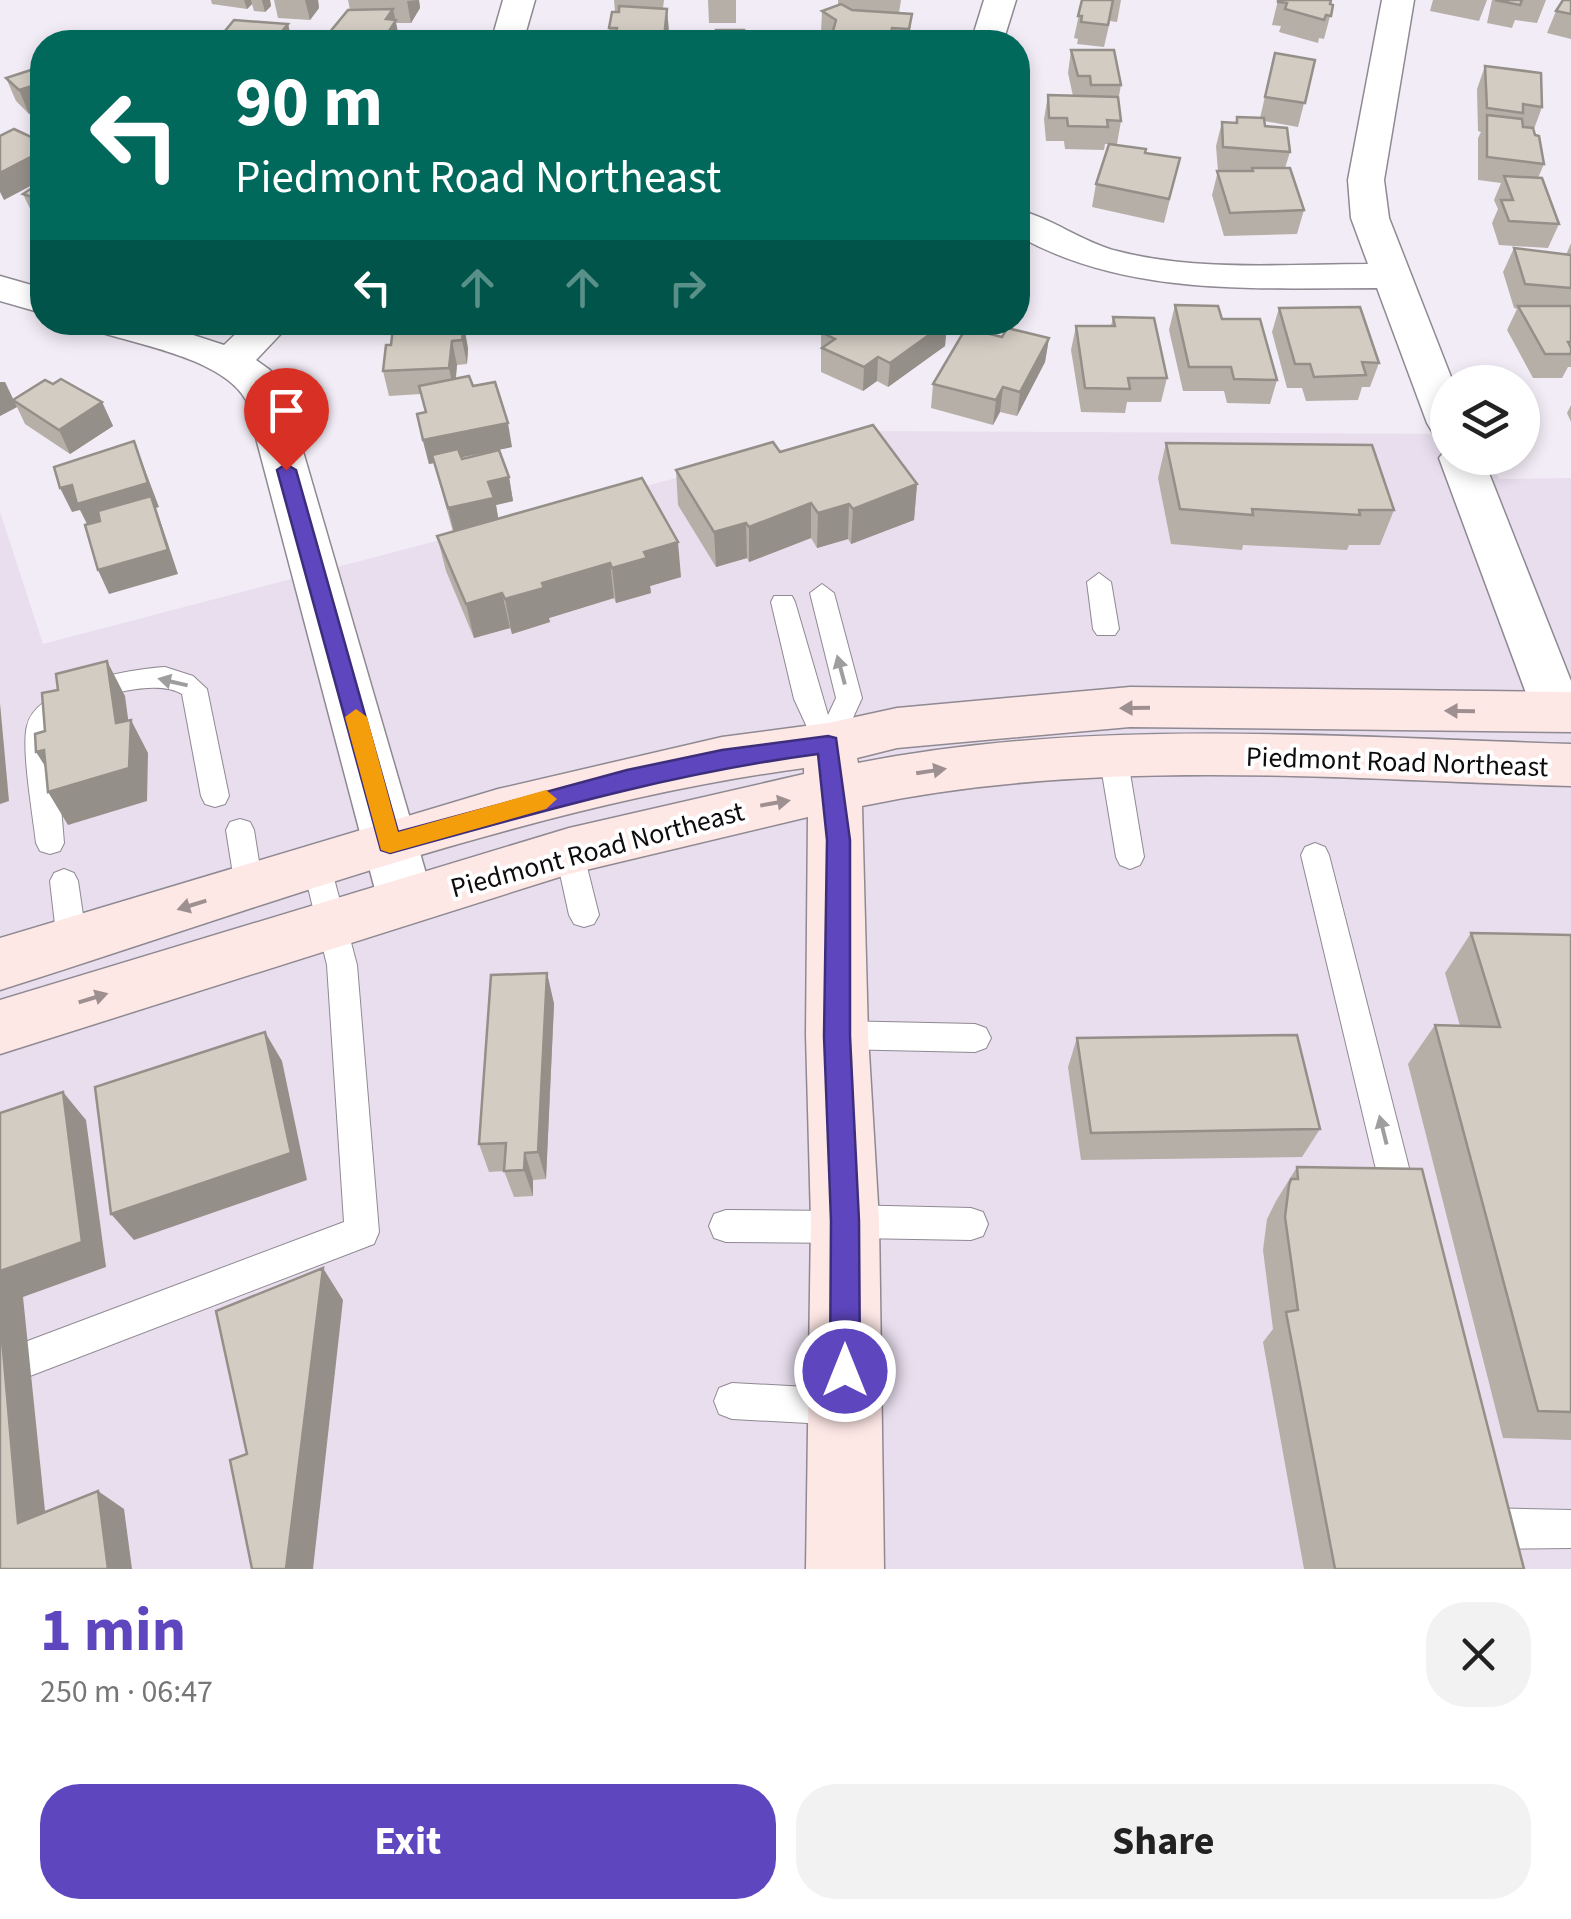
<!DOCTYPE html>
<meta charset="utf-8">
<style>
:root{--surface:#fff;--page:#f2f2f2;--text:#222;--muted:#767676;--accent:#5e46bf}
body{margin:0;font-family:"Source Sans 3",sans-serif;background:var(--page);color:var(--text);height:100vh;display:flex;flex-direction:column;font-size:38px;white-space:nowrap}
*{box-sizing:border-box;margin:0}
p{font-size:32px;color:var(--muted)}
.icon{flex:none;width:55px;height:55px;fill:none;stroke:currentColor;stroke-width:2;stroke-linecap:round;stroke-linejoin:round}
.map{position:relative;height:1569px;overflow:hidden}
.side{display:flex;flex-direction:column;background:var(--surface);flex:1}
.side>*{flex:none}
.top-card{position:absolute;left:30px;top:30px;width:1000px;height:305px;border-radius:40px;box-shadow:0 5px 15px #0003;background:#00695c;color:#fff;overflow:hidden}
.buttons{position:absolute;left:1430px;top:365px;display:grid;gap:20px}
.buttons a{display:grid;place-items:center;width:110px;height:110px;border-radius:50%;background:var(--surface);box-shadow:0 5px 15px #0003;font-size:50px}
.pin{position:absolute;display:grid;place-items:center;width:85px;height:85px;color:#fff;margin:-102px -42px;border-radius:50% 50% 50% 0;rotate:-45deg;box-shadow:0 0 10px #0007}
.pin .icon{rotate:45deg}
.me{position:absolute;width:110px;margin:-55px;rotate:0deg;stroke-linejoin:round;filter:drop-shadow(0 0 8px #0008)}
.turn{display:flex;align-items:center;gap:35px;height:210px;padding:0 40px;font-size:45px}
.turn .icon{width:130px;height:130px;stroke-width:2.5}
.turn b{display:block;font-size:70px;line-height:85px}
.lanes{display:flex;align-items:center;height:95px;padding:0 40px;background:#0003;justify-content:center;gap:50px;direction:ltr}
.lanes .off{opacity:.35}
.round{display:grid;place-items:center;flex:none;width:105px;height:105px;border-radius:40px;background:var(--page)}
.headline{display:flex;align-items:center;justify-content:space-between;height:170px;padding:0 40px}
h1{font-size:60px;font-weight:700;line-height:75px;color:var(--accent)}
.primary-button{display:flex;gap:20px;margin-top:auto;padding:20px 40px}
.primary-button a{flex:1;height:115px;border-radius:40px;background:var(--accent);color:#fff;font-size:40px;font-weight:700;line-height:115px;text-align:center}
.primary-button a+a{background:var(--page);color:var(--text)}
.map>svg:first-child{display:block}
</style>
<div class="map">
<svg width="1571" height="1569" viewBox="0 0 1571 1569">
<rect width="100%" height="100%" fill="#f2ecf6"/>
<polygon fill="#e8deee" points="856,431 1447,434 1448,458 1489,458 1499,479 1571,478 1571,1569 0,1569 0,512 43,644"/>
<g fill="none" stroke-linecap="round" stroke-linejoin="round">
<defs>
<g id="lane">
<polygon points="1099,573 1111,582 1119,629 1115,635 1097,635 1093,629 1087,582"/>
<polygon points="822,584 834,593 862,698 838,751 828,754 818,751 794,699 771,602 774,596 792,596 795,602 828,715 836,698 810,593"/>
<path d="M165 667 193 676 207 689 229 796 225 804 215 807 205 804 201 796 182 694C153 676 77 700 54 723L64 843 60 851 50 854 40 851 36 843C33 816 21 748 27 726 36 685 130 669 165 667Z"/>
<polygon points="1113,744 1123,748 1127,755 1144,857 1140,865 1130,869 1120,865 1116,857 1099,755 1103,748"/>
<polygon points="240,819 250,822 254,830 263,887 259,895 249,899 239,895 235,887 226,830 230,822"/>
<polygon points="569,839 579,843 583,851 599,915 594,924 584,927 574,924 569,915 555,851 559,843"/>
<polygon points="1315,843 1325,847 1329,855 1418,1203 1413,1214 1401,1219 1389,1214 1384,1203 1301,855 1305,847"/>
<polygon points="317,855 327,859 331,867 357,965 379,1232 374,1244 30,1376 17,1371 12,1358 17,1345 344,1222 327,965 303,867 307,859"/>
<polygon points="64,869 74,873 78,881 87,942 83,951 72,955 61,951 57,942 50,881 54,873"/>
<polygon points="837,1021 975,1024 986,1028 991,1038 986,1048 975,1052 837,1049 826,1045 821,1035 826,1025"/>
<polygon points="845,1205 971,1208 983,1212 988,1224 983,1236 971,1240 857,1238 845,1243 726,1242 714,1238 709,1226 714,1214 726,1210 833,1211"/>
<polygon points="732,1383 845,1389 858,1394 863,1407 858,1420 845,1425 732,1419 719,1414 714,1401 719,1388"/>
<polygon points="1480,1508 1571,1510 1571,1548 1481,1549 1468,1543 1461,1527 1467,1514"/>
</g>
<g id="street">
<polygon points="503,0 535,0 523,42 491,42"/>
<polygon points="984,0 1016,0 1003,42 971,42"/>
<path d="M1382 0H1414L1384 180 1389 218 1453 382H1448V437L1433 433 1427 423 1377 288C1254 288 1128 297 1018 236V210C1052 218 1082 242 1117 251 1198 272 1285 264 1368 264L1351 218 1348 180Z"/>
<polygon points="0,276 42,288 42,313 0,301"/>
<path d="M90 322H153L224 345 248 322H292L256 360 270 370 288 400 434 901 426 917 406 924 386 917 378 901 246 400C223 359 140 345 96 331Z"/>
<polygon points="1448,447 1448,458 1483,458 1571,681 1571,727 1558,731 1540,726 1533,712 1439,458"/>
</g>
<path id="secondary" d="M1130 687 1571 692V732L1130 727 897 748 857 758 858 763C1093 717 1333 737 1571 744V786C1335 779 1095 757 862 806L868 1035 879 1221 884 1569H806L811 1221 806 1035 808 817 569 874 0 1054V1000L569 828 804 774V768C534 804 260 908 0 990V938L498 789 722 737 828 723 897 708Z"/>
</defs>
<use href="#lane" stroke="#8f8992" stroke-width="2"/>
<use href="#street" stroke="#8f8992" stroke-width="3"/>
<use href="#secondary" stroke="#8f8992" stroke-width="3"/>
<use href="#lane" fill="#fff" fill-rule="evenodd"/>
<use href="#street" fill="#fff" fill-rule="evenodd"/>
<use href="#secondary" fill="#fee8e6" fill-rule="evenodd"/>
</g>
<g fill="#b5afa8">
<polygon points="211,0 270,0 271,6 265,12 254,11 252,4 247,9 212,4"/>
<polygon points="274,0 318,0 319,8 310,20 278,18"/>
<polygon points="348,0 419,0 420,8 411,23 396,23 400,42 327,42 325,38 350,10"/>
<polygon points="614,0 664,0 663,8 667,9 667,42 611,42 609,28 615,12"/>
<polygon points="708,0 736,0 736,23 709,23"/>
<polygon points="838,0 901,0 899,13 912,14 909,42 830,42 831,40 821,33 822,11 838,5"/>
<polygon points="1082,0 1121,0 1117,22 1110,21 1104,47 1077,44 1078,39 1074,38"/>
<polygon points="1278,0 1333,5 1324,39 1319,38 1318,43 1279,32 1281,26 1272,25"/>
<polygon points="1433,0 1487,0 1479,21 1430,11"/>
<polygon points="1492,0 1546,0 1537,23 1515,20 1512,28 1487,23"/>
<polygon points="1571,0 1571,39 1547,33 1556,11"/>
<polygon points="288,24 292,42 228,42 225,31"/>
<polygon points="1071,50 1121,85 1118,101 1121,121 1117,144 1111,144 1145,153 1180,158 1164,223 1092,207 1096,184 1109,144 1105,144 1104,150 1065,149 1064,141 1046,141 1044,119 1048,95 1073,96 1068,73"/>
<polygon points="1275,53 1315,60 1298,127 1264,121 1265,126 1290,152 1285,168 1304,210 1297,234 1224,236 1212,195 1218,171 1216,146 1222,122 1235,123 1237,117 1260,118"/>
<polygon points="1485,66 1542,107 1534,129 1544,164 1538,178 1559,224 1548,248 1499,245 1492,223 1498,209 1494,200 1501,183 1478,180 1478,138 1481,132 1478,131 1477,89"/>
<polygon points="34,69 29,114 16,101 6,78"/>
<polygon points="42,181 42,220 34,217 23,194"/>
<polygon points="1571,243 1571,367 1568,367 1562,378 1533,378 1507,330 1517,309 1514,308 1503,272 1514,248 1566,255"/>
<polygon points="1175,305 1222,319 1277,380 1270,404 1227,403 1224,391 1183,391 1169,330"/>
<polygon points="1279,308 1379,363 1370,387 1362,387 1358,400 1306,401 1302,388 1287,388 1272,332"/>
<polygon points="1113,317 1167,378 1161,402 1127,402 1125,413 1081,412 1071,350 1076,326 1111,326"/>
<polygon points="421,322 470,322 469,326 464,326 468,349 467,364 457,365 456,379 473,386 512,447 461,457 509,477 513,501 496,505 498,519 681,577 650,586 651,593 616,603 614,598 549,618 550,622 512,634 510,628 474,638 446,571 437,536 453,532 434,463 429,464 422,438 425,412 421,394 389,396 383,371 391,345 421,327 455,326 422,325"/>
<polygon points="947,322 945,346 888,387 877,381 863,391 821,372 821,332"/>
<polygon points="1002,337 1049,338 1045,362 1017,416 1000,412 993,425 931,408 933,384"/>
<polygon points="5,382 13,400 53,384 102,402 113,426 70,454 25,424 17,407 0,416"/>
<polygon points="1571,405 1571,422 1567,413"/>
<polygon points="1166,443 1394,510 1380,545 1349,545 1347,550 1243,545 1242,550 1171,544 1158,478"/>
<polygon points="780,452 917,484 914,520 851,544 848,539 817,548 811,538 749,562 747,558 716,567 678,505 676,470"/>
<polygon points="1471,933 1571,935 1571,1440 1503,1438 1408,1064 1435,1025 1460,1026 1445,973"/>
<polygon points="547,973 554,1004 546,1179 533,1180 533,1196 514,1197 504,1171 489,1172 479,1144"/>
<polygon points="1077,1038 1320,1129 1302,1157 1081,1160 1068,1067"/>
<polygon points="1297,1167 1524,1569 1304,1569 1263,1342 1273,1329 1263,1250 1267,1219 1276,1201"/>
</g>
<g fill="#948f88">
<polygon points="244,0 251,0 252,4 247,9"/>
<polygon points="262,0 270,0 271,6 265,12"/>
<polygon points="305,0 318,0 319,8 310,20"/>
<polygon points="419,0 420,8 411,23 407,1"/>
<polygon points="393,9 400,42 387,42 386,19"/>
<polygon points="667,9 669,31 667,42 664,42"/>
<polygon points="288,24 292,42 280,42 278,36"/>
<polygon points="42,83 42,109 29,114 19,90"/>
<polygon points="42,151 42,180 4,200 0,192 0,173"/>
<polygon points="947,322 945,346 888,387 890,363"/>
<polygon points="464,325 468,349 467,364 462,340"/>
<polygon points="1049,338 1045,362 1017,416 1020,392"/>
<polygon points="452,341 457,365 454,392 449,368"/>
<polygon points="878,357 877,381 863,391 864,367"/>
<polygon points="0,382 5,382 17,407 0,416"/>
<polygon points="1003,387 1000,412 993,425 996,400"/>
<polygon points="102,402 113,426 70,454 59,430"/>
<polygon points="508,423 512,447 429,464 423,440"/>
<polygon points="134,441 159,507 156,508 178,574 109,594 98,570 89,528 80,510 72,512 60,488"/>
<polygon points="509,477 513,501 496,505 499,522 454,532 448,508 488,482"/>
<polygon points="917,484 914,520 851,544 853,509"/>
<polygon points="811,503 811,538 749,562 749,527"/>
<polygon points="849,504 848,539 817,548 818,513"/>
<polygon points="746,523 747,558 716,567 714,532"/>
<polygon points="678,542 681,577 650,586 651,593 616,603 612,568 644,552"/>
<polygon points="610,563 614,598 549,618 550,622 512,634 505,599 542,583"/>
<polygon points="502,593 510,628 474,638 466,604"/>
<polygon points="107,661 125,696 130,733 131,720 148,753 147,801 68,825 48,792 116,723"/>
<polygon points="0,703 9,801 0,804"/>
<polygon points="44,750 57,785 36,752"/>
<polygon points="547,973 554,1004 546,1179 538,1152"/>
<polygon points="265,1032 282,1061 307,1180 134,1240 111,1214"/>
<polygon points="63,1092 86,1120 106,1267 23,1297 48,1540 18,1523 0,1315 0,1271"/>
<polygon points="525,1153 533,1180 533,1196 524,1170"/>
<polygon points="323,1268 343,1300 313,1569 286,1569"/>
<polygon points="98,1491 124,1509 132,1569 108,1569"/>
</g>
<g fill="#d3ccc3" stroke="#948f88" stroke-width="2.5">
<polygon points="1082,0 1113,0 1108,25 1081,22 1082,16 1078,16"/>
<polygon points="1278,0 1331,0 1330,4 1333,5 1331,16 1326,15 1324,20 1285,9 1287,3 1278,2"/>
<polygon points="1495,0 1522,0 1520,5"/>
<polygon points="1563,0 1571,0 1571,14 1556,11"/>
<polygon points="841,4 852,10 912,14 909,29 892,28 889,42 830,42 836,20 822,11"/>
<polygon points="619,6 667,9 664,38 616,38 617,28 609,28 612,12 619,12"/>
<polygon points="393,9 386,19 396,20 386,36 376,35 371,42 325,38 348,10"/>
<polygon points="234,20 288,24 278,36 225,31"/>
<polygon points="716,30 744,30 742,42 715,42"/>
<polygon points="86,34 96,42 62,42"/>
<rect x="754" y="36" width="20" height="6"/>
<polygon points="1071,50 1114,50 1121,85 1091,85 1090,76 1078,76"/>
<polygon points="1275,53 1315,60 1305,103 1265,97"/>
<polygon points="1485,66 1541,73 1542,107 1523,104 1523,113 1487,108"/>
<polygon points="34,69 42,77 42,83 19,90 6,78"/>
<polygon points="1048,95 1118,97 1121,121 1107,120 1108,127 1068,126 1067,118 1049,118"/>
<polygon points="1487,115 1522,119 1523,127 1533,128 1535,135 1539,136 1544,164 1487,157"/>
<polygon points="1237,117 1264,118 1265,126 1287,128 1290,152 1223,147 1222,122 1237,123"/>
<polygon points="14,129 42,142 42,151 0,173 0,136"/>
<polygon points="1109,144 1146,149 1145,153 1180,158 1169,199 1096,184"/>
<polygon points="1252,168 1290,168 1304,210 1230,213 1217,171 1253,171"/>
<polygon points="1504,176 1542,178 1559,224 1509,221 1501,200 1513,200"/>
<polygon points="42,181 42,200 23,194"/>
<polygon points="1514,248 1571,255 1571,288 1525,284"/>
<polygon points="1175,305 1218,306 1222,319 1260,319 1277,380 1234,379 1231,367 1189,367"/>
<polygon points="1518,306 1571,306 1571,342 1568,342 1571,348 1571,354 1545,354"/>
<polygon points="1360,307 1379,363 1362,362 1366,375 1314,377 1310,364 1295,364 1279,308"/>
<polygon points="1113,317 1154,318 1167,378 1128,378 1130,389 1085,388 1076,326 1115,326"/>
<polygon points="399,322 419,322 418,327 464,325 462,340 452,341 449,368 383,371 386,345 391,345 393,328 398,328"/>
<polygon points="835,322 947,322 890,363 878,357 864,367 822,348 835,339 821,332"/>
<polygon points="966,328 1002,337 1007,328 1049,338 1020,392 1003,387 996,400 933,384"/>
<polygon points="469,376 473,386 495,382 508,423 423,440 417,414 426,412 419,386"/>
<polygon points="61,379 102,402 59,430 13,400 45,380 53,384"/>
<polygon points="873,425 917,484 853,509 849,504 818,513 811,503 749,527 746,523 714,532 676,470 773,442 780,452"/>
<polygon points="134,441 148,483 77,504 72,485 60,488 54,467"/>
<polygon points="1166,443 1372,445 1394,510 1359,510 1360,515 1252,509 1253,515 1180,509"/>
<polygon points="458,449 462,459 499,450 509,477 488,482 494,498 448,508 432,455"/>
<polygon points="642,478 678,542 644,552 647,558 612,568 610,563 542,583 544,588 505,599 502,593 466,604 437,536"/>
<polygon points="151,496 168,550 98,570 85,525 100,521 98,511"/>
<polygon points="107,661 116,723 131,720 129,768 48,792 44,750 36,752 35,734 45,731 42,693 58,690 56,674"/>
<polygon points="1471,933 1571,935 1571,1412 1538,1411 1435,1025 1500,1027"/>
<polygon points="547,973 538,1152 525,1153 524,1170 504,1171 506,1143 479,1144 491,975"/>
<polygon points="265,1032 291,1153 111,1214 95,1087"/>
<polygon points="1297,1035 1320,1129 1091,1133 1077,1038"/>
<polygon points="63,1092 82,1242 0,1271 0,1113"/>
<polygon points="1297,1167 1422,1169 1524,1569 1335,1569 1286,1312 1298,1310 1285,1217 1289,1185 1291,1179 1298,1179"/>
<polygon points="323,1268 286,1569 252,1569 230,1460 247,1454 216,1311"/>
<polygon points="0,1315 18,1523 98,1491 108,1569 0,1569"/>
</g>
<defs><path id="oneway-solid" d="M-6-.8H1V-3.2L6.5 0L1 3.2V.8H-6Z" transform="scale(2.5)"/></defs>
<g fill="#9f9e9f">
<use href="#oneway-solid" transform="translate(841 670) rotate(-105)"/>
<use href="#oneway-solid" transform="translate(173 682) rotate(-167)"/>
<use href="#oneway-solid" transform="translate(1383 1130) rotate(-104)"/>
</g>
<g fill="#9e9090">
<use href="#oneway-solid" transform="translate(1135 708) rotate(179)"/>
<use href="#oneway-solid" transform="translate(1460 711) rotate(-179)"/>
<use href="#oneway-solid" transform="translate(931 771) rotate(-9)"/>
<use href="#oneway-solid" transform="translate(775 803) rotate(-10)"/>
<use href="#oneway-solid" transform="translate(192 905) rotate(163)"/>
<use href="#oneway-solid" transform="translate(93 998) rotate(-17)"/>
</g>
<path fill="#5e46bf" stroke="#3d2e7c" stroke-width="2.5" d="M286 464 296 470 398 832 627 770 722 750 828 736 836 738 850 840V1036L859 1221 860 1371 856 1381 845 1386 835 1381 830 1371 831 1221 824 1036 827 840 818 754C672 773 532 814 390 853L381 850 277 470Z"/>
<polygon fill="#f59e0b" points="356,709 367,717 398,832 546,790 557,799 546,809 390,853 381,850 345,717"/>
<g text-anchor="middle" stroke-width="8" stroke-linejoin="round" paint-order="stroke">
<g font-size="28" fill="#0e0c0f" stroke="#fff">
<text transform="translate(1397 761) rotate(2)" y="10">Piedmont Road Northeast</text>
<text transform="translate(597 849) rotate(-15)" y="10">Piedmont Road Northeast</text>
</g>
</g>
</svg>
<div class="buttons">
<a><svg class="icon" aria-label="layers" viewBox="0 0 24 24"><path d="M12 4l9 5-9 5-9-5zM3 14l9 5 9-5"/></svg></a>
</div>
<div class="pin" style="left:286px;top:470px;background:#d93025"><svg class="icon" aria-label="arrive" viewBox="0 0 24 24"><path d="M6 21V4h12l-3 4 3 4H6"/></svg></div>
<svg class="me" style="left:845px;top:1371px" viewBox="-20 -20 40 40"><circle r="17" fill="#5e46bf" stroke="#fff" stroke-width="3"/><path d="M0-11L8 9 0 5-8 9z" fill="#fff"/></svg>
<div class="top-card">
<div class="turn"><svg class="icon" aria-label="left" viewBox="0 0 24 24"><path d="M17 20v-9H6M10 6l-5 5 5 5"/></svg><div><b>90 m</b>Piedmont Road Northeast</div></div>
<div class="lanes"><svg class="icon" aria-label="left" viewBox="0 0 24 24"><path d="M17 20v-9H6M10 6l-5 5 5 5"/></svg><svg class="icon off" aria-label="ahead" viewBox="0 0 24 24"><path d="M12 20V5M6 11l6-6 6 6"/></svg><svg class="icon off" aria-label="ahead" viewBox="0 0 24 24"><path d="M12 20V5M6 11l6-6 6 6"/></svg><svg class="icon off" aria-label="right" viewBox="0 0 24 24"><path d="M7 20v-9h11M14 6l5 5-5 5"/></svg></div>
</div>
</div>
<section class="side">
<div class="headline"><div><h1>1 min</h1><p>250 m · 06:47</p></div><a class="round"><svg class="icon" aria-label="close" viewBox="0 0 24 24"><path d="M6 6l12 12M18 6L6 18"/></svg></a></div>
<div class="primary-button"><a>Exit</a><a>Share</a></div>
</section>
